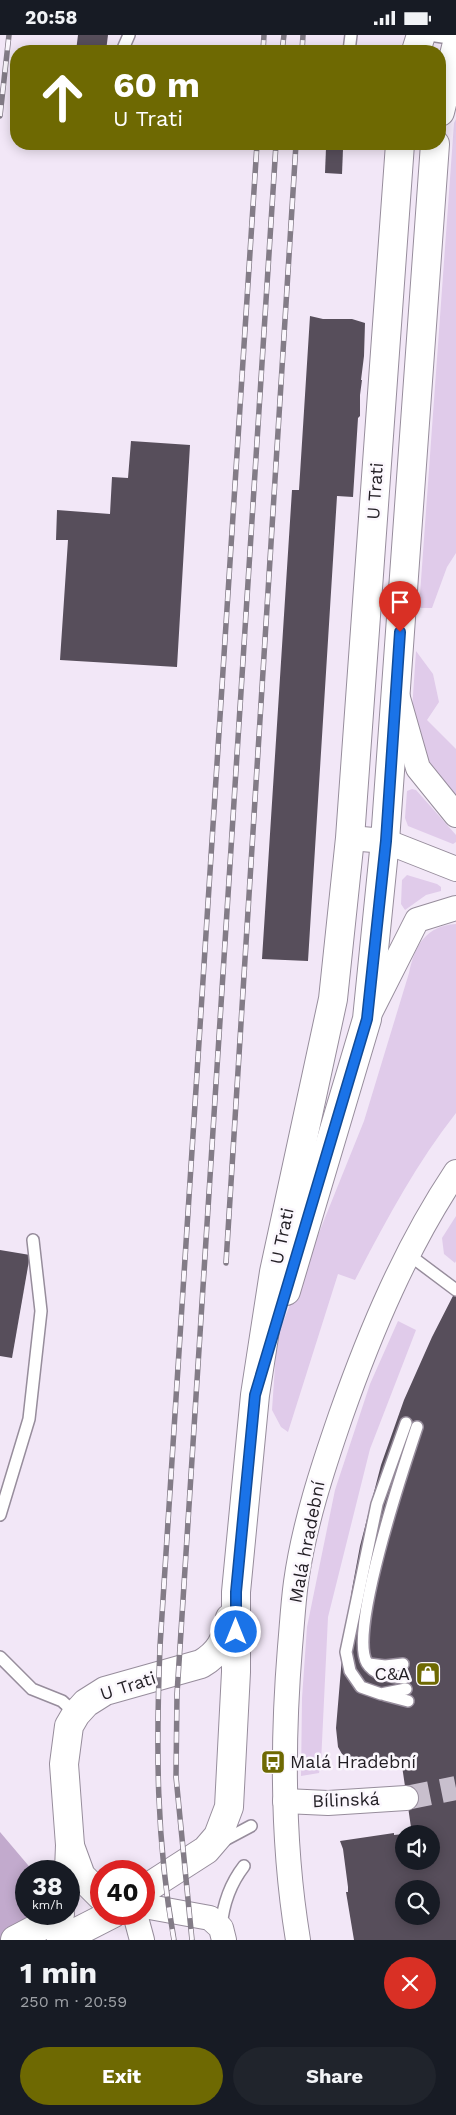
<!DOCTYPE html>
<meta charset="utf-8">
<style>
:root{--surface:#171b24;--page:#20242c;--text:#f1f3f6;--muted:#9ea1a6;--accent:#6e6902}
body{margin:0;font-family:"Work Sans",sans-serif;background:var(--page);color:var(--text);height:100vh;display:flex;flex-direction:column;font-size:19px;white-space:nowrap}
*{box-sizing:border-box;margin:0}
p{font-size:16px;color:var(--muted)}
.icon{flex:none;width:28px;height:28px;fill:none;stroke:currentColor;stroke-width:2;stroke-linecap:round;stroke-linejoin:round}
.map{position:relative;height:1905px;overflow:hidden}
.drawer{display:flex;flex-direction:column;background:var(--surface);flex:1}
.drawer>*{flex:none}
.top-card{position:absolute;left:10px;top:10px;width:436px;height:105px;border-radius:20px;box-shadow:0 2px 12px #0003;background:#6e6902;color:#fff;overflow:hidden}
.fabs{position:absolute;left:395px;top:1790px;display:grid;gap:10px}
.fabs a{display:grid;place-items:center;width:45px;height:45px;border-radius:50%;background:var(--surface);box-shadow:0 2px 12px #0003;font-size:25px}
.speed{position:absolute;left:15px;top:1825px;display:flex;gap:10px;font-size:25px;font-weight:700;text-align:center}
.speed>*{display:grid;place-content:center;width:65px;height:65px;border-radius:50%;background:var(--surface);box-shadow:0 2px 12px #0003;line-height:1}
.speed small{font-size:12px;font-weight:400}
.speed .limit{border:8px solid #d22;background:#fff;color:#111}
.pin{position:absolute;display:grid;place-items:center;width:42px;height:42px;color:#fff;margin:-51px -21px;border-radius:50% 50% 50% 0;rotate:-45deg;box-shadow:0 0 5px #0007}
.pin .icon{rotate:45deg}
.me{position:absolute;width:55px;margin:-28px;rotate:0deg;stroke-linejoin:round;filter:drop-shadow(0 0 4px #0008)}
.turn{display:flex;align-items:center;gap:18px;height:105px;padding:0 20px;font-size:22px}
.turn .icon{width:65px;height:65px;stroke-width:2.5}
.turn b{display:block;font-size:35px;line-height:42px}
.round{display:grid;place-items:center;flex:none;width:52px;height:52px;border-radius:26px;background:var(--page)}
.head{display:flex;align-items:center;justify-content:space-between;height:85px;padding:0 20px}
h1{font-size:30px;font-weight:700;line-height:38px}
.cta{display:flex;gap:10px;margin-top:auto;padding:10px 20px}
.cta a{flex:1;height:58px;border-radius:30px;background:var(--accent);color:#fff;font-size:20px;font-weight:700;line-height:58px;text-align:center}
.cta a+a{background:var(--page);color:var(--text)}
.status{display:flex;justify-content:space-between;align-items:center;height:35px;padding:0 25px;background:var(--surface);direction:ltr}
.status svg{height:14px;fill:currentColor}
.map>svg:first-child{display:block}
</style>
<div class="status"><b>20:58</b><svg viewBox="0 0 49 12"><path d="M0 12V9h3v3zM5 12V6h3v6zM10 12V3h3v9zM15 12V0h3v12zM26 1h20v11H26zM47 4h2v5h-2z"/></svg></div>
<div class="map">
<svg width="456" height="1905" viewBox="0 0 456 1905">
<rect width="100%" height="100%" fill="#f2e7f7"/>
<g fill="#e0cbea">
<polygon points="456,84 456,518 447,532 432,573 419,573 454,88"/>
<polygon points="416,616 433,639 439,667 427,685 456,714 456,761 423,722 412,675"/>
<polygon points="412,754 416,755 456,800 456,807 453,809 408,791 405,783 407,756"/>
<polygon points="407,840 437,849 441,852 441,856 426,860 405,875 401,869 402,845"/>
<path d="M456 889V1078C416 1129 385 1187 355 1245L338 1239 288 1397 281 1392 272 1375 277 1302 364 1086 409 938C415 910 426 891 456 889Z"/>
<polygon points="456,1181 456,1226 455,1228 444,1219 442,1203"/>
<polygon points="398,1286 416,1295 370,1414 328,1582 321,1728 319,1738 301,1741 302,1663 307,1592 335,1455 370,1349"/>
</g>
<polygon fill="#c2aacd" points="0,1797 33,1836 26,1836 26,1879 68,1879 89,1905 0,1905"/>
<g fill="#574e5b" fill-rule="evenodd">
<polygon points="78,0 108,0 106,16 76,16"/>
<polygon points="326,113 343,114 342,139 325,138"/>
<polygon points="310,281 323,284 352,284 365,288 364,321 361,345 362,345 360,360 360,381 358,383 353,462 337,461 308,926 262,924 292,455 299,455"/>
<polygon points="131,406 190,410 177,632 60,625 68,505 56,505 57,475 110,479 112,442 128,443"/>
<polygon points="0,1215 30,1220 12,1323 0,1321"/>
<path d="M456 1255V1905H354L346 1857H348V1852L343 1814 340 1806 394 1798V1800L404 1799V1826H431V1799H412L401 1724 363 1730 355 1728 342 1719 338 1712 336 1693 342 1622 352 1554 360 1511 381 1430 404 1365 432 1302ZM404 1854H431V1881H404Z"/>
</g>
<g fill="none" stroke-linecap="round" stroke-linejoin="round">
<polyline stroke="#c8bfcd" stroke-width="24" stroke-dasharray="24 12" stroke-linecap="butt" points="406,1763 456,1753"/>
<defs>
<g id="lane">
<polyline points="429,0 456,4"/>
<polyline points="122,16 129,0"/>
<polyline points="349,16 351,0"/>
<polyline points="408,1219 456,1255"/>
<polyline points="406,1388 377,1469 346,1617 350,1636 361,1652 381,1659 406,1654"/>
<polyline points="0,1480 29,1384 41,1276 33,1205"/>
<polyline points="0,1622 32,1654 62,1666 76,1679"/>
<polyline points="369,1629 385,1631 403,1629"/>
<path d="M404 1643C391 1641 375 1641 367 1628 348 1597 404 1431 417 1392"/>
<polyline points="385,1660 408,1666"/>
<polyline points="221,1807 251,1791"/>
<path d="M221 1892C223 1870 230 1849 244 1831"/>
</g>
<g id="street">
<polyline points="398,663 418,733 456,780"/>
<polyline points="350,803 385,806 456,834"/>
<polyline points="370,978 417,885 456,873"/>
<polyline points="285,1766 328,1768 406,1763"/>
<polyline points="144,1871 210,1883 221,1893 224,1905"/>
<polyline points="135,1879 142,1905"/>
<path d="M298 1905C282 1808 282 1710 290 1612 292 1590 293 1569 296 1547 304 1490 322 1435 341 1380 371 1295 406 1212 456 1137"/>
</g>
<g id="secondary">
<polyline points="416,16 421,0"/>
<polyline points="440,77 456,12"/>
<polyline points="286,1256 367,984 385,806 435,109"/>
<polyline points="70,1811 81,1841 101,1861"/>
<path d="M69 1836 70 1810 64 1729 69 1691 76 1679 86 1668 105 1656 201 1629C220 1618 226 1605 230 1583"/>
<polyline points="144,1857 150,1851 206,1815 218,1801 229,1772 236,1637 236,1557 255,1360 274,1237 333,964 350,803 400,109"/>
<polyline points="15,1905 55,1884 60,1879"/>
<polyline points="61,1905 112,1879"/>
</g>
</defs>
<use href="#lane" stroke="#978d9c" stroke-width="14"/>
<use href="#street" stroke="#978d9c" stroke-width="26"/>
<use href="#secondary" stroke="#978d9c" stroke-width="30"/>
<use href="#lane" stroke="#fff" stroke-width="11"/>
<use href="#street" stroke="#fff" stroke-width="24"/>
<use href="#secondary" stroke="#fff" stroke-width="28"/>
<defs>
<g id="rail">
<polyline points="263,16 264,0"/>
<polyline points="282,16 284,0"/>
<polyline points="302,16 303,0"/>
<polyline points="0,81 9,0"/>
<polyline points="226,1228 296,109"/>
<path d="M174 1905C156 1805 156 1712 160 1611L257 109"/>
<polyline points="192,1905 176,1742 177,1659 276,109"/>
</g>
</defs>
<use href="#rail" stroke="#837c87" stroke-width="5.5"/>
<use href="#rail" stroke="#fbf7fd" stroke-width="4" stroke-dasharray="11" stroke-linecap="butt"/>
</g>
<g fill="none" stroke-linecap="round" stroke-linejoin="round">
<defs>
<polyline id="route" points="236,1597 236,1557 255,1360 367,984 386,806 400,597"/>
</defs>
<use href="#route" stroke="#114b97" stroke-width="12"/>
<use href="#route" stroke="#1a73e8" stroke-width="9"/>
</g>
<defs>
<symbol id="shop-square" viewBox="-11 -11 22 22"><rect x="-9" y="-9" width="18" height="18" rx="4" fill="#6e6902" stroke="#fbf7fd"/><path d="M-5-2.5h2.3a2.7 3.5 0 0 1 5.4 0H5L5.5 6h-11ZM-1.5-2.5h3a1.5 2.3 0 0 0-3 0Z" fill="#fff"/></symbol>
<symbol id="bus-square" viewBox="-11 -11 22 22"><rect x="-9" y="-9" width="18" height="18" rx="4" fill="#6e6902" stroke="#fbf7fd"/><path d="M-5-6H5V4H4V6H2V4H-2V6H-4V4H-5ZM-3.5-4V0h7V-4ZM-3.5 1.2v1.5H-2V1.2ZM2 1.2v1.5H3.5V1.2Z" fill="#fff"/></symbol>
</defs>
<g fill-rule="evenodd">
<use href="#shop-square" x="414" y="1625" width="28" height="28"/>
<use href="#bus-square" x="259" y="1713" width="28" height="28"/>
</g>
<g text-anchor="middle" stroke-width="5" stroke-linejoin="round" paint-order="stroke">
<g font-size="18" fill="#221e24" stroke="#fbf7fd">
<text transform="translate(375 456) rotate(-86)" y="6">U Trati</text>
<text transform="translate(282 1201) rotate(-78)" y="6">U Trati</text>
<text transform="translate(307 1507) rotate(-79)" y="6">Malá hradební</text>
<text transform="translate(128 1651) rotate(-18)" y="6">U Trati</text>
<text transform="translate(346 1765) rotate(-2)" y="6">Bílinská</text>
</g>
<g font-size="18" fill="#221e24" stroke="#fbf7fd" text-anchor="end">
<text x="410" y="1645">C&amp;A</text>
<text x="290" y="1733" text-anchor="start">Malá Hradební</text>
</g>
</g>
</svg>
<div class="fabs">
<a><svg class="icon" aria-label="sound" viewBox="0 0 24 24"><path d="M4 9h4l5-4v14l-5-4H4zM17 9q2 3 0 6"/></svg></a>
<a><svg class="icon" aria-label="search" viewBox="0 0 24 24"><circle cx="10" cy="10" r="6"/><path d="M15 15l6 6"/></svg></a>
</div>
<div class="speed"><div>38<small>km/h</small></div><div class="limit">40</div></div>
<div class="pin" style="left:400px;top:597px;background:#d93025"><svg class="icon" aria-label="arrive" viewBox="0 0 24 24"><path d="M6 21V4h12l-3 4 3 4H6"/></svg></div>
<svg class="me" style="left:236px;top:1597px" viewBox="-20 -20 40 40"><circle r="17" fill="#1a73e8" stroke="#fff" stroke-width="3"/><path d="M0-11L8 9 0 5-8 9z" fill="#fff"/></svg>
<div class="top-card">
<div class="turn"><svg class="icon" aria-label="ahead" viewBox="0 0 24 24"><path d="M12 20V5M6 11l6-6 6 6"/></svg><div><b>60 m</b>U Trati</div></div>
</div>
</div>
<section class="drawer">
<div class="head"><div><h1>1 min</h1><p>250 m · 20:59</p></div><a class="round" style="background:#d93025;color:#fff"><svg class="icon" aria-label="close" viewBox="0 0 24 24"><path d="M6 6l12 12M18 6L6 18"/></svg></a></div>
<div class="cta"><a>Exit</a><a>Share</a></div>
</section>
